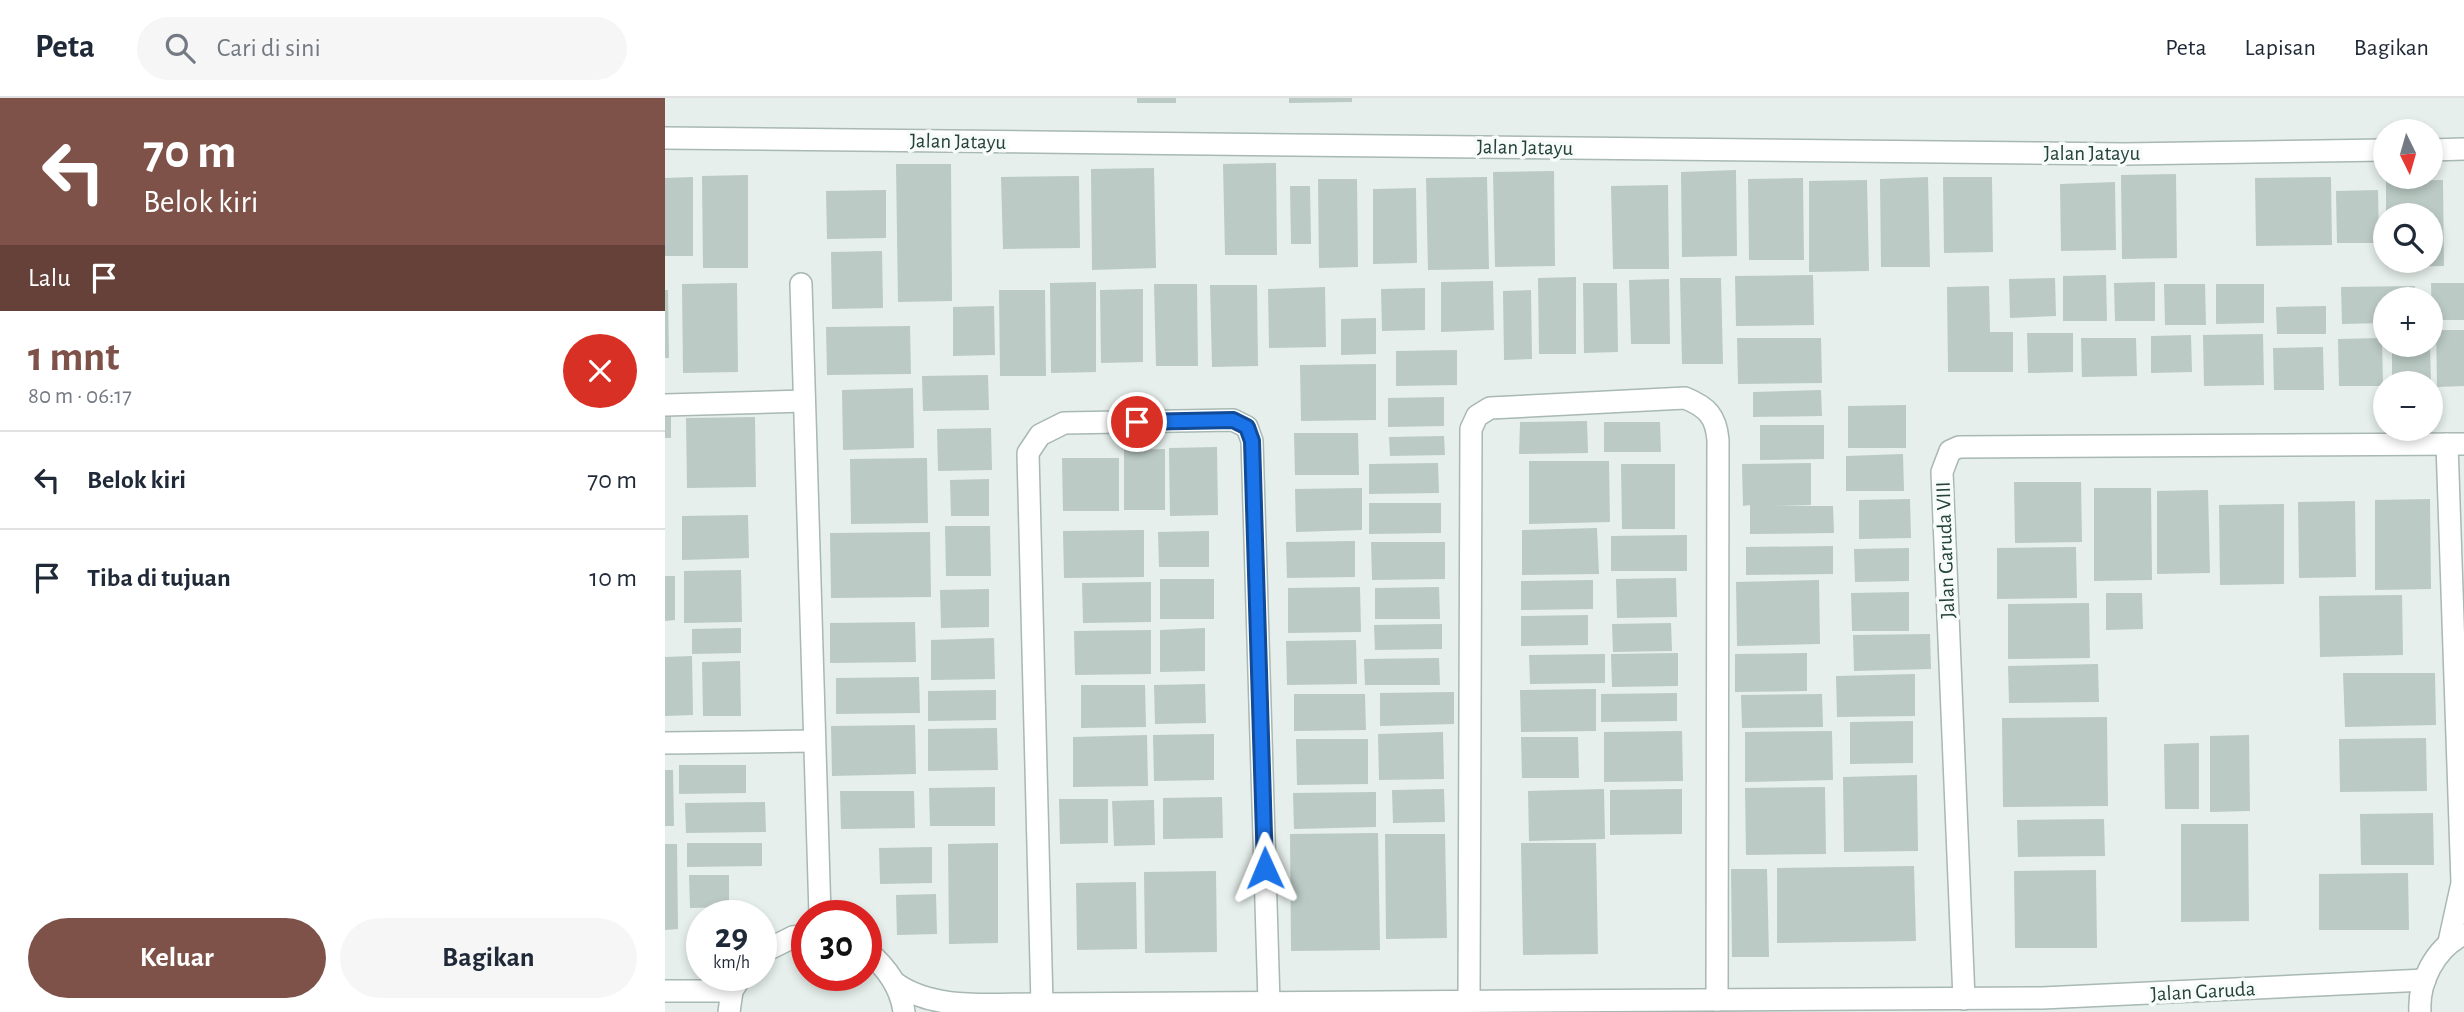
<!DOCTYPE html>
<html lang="id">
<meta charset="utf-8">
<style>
:root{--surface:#fff;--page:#f6f6f7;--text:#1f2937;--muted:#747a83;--line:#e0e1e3;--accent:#7f5249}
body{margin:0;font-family:"Alegreya Sans",sans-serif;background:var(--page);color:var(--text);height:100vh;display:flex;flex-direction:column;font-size:26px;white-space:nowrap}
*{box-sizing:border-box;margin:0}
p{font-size:23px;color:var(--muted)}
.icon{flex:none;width:38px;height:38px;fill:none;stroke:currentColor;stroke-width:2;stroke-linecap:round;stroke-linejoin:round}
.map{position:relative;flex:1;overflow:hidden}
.details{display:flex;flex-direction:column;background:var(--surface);width:665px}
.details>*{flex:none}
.guide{background:#7f5249;color:#fff;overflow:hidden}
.needle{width:46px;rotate:175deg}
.fabs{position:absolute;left:1708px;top:21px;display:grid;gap:14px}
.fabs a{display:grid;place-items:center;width:70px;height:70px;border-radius:50%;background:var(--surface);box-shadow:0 4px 10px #0003;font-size:35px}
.speed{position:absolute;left:21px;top:802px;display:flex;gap:14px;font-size:35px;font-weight:700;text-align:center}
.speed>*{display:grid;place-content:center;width:91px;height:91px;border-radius:50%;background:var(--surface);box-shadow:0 4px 10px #0003;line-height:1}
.speed small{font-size:18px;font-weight:400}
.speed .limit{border:10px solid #d22;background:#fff;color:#111}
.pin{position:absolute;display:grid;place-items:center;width:60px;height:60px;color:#fff;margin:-30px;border:4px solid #fff;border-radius:50%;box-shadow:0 2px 7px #0007}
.me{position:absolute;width:77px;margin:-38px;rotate:359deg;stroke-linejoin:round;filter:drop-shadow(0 0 5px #0008)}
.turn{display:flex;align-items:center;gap:24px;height:147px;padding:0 28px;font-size:32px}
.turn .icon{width:91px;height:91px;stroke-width:2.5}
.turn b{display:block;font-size:49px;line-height:60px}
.then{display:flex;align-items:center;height:66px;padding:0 28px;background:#0003;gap:14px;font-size:26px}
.round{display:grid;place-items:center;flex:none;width:74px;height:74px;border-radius:37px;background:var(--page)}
.summary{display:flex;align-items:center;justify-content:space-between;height:119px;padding:0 28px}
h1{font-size:42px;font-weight:700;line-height:52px;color:var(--accent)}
.cta{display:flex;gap:14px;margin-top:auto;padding:14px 28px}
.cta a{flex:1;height:80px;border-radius:42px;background:var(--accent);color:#fff;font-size:28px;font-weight:700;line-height:80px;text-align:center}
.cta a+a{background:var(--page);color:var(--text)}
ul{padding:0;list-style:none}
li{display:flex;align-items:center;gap:21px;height:98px;padding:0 28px;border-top:2px solid var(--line)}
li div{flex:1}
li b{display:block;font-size:26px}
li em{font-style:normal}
header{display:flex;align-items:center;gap:42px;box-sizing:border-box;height:98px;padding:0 35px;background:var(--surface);border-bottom:2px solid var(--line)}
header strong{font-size:33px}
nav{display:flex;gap:38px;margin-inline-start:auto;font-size:24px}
.search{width:490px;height:63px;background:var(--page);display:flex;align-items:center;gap:18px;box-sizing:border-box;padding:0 24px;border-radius:38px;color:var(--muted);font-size:26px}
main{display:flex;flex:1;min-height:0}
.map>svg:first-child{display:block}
</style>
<header>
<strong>Peta</strong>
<div class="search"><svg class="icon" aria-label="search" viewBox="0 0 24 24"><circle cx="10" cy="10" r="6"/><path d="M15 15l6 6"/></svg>Cari di sini</div>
<nav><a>Peta</a><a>Lapisan</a><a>Bagikan</a></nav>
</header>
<main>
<section class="details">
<div class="guide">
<div class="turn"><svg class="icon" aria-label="left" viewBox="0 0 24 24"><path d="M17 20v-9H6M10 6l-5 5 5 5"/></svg><div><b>70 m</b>Belok kiri</div></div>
<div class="then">Lalu<svg class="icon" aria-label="arrive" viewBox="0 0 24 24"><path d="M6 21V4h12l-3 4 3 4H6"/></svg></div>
</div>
<div class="summary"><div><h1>1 mnt</h1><p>80 m · 06:17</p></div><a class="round" style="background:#d93025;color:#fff"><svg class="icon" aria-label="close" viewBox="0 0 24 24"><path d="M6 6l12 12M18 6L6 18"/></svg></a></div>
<ul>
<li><svg class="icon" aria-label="left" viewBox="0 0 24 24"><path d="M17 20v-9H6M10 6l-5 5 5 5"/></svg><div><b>Belok kiri</b></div><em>70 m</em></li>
<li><svg class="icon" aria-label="arrive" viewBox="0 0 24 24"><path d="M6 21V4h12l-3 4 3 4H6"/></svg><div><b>Tiba di tujuan</b></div><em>10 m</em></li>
</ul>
<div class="cta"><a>Keluar</a><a>Bagikan</a></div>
</section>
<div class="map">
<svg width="1799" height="914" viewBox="0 0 1799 914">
<rect width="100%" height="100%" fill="#e6efeb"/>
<g fill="#bbcac4">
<rect x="472" y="0" width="39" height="5"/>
<polygon points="624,0 687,0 687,4 624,5"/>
<polygon points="611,65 612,157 560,157 558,66"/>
<polygon points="231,66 286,66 287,203 233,204"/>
<polygon points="489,70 491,170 427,172 426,71"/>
<polygon points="1071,72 1072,158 1017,159 1016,74"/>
<polygon points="889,73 890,168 830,169 828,74"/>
<polygon points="1511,76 1512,160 1457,161 1456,77"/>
<polygon points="83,77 83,170 38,170 37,78"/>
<polygon points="414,78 415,150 338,151 336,79"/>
<polygon points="28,79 28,158 0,158 0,80"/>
<polygon points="822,79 824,171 763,172 761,80"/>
<polygon points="1263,79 1265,169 1216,169 1215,81"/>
<polygon points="1278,79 1327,79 1328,154 1279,155"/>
<polygon points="1666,79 1667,147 1591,148 1590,80"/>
<polygon points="1138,80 1139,162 1084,162 1083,81"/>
<polygon points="653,81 692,81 693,169 654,170"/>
<polygon points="1202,82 1204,173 1144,174 1144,83"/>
<polygon points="1778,82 1779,168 1722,169 1722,163 1766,163 1766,117 1721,117 1721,83"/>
<polygon points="1450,84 1451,152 1396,153 1395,86"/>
<polygon points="1003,87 1004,171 948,171 946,88"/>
<polygon points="625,88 645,88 646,146 626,146"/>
<polygon points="751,90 752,165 708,166 708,91"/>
<polygon points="221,92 221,140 162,141 161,93"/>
<polygon points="1713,92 1714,145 1672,145 1671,93"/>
<polygon points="217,153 218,210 167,211 166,154"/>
<polygon points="1148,177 1149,227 1071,228 1070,178"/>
<polygon points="1441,177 1442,223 1398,223 1398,178"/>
<polygon points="911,179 911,256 874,256 873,180"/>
<polygon points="1015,180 1056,180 1058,266 1017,266"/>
<polygon points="1390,180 1391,218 1345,220 1344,181"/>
<polygon points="1004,181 1005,246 966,246 964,182"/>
<polygon points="828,183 829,232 776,234 776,184"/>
<polygon points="431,184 431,274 386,275 385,185"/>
<polygon points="1490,184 1490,223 1450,223 1449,185"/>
<polygon points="72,185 73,274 18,275 17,186"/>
<polygon points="918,185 952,185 953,254 919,255"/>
<polygon points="1766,185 1799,185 1799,222 1767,222"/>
<polygon points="489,186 532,186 533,268 491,268"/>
<polygon points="1499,186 1540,186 1541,227 1500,227"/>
<polygon points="1551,186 1599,186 1599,225 1551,226"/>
<polygon points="545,187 592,187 593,268 547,269"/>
<polygon points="1324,188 1325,234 1348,234 1348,274 1283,274 1282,189"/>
<polygon points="1750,188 1750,201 1720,201 1720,225 1677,226 1676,189"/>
<polygon points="660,189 661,249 604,250 603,191"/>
<polygon points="760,190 760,232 717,233 716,191"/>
<polygon points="478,191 478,264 436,265 435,192"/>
<polygon points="0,192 3,192 4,260 0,260"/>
<polygon points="334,192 380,192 381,278 335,278"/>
<polygon points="866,192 867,261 839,262 838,193"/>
<polygon points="329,208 330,257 288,258 288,209"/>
<polygon points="1661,208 1661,236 1612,236 1611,209"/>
<polygon points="711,220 711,256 676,257 676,221"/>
<polygon points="245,228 246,276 162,277 161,229"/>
<polygon points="1771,232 1799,232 1799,288 1772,289"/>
<polygon points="1362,235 1408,235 1408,274 1363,275"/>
<polygon points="1598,236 1599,287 1539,288 1538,237"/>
<polygon points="1526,237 1527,274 1486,275 1486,238"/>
<polygon points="1072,240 1156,240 1157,285 1073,286"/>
<polygon points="1416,240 1471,240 1472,278 1417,279"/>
<polygon points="1717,240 1718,288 1674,288 1673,241"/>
<polygon points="1727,247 1765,247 1766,285 1727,285"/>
<polygon points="1658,249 1659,292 1609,292 1608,250"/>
<polygon points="792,252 792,287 731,288 731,253"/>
<polygon points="711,266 711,322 636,323 635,267"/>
<polygon points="323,277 324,312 258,313 257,278"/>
<polygon points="248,290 249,350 178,352 177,292"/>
<polygon points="1156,292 1157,318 1088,319 1088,294"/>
<polygon points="779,299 779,328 723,329 723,300"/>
<polygon points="1241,307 1241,350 1183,350 1183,308"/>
<rect x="0" y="312" width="6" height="28"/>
<polygon points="90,319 91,389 22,390 21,320"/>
<polygon points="922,323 923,355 854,356 855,324"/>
<polygon points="939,324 995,324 996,354 939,354"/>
<polygon points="1095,327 1159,327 1159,361 1095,362"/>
<polygon points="326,330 327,372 273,373 272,331"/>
<polygon points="629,335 693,335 694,377 630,377"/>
<polygon points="779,338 780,357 725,358 724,339"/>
<polygon points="552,349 553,417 505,418 504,350"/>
<polygon points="500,351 500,412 459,412 459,352"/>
<polygon points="1238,356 1239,393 1181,393 1181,358"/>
<polygon points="262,360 263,425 186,426 185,361"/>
<polygon points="397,360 454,360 454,413 398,413"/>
<polygon points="864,363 944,363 945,424 864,426"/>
<polygon points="773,365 774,395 704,396 704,366"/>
<polygon points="1146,365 1146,407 1109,408 1168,408 1169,435 1085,436 1085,407 1078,408 1077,366"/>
<polygon points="956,366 1010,366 1010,431 957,431"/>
<polygon points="324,381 324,418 286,418 285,382"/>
<polygon points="1349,384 1416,384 1417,444 1350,445"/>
<polygon points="697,390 697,432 631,434 630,391"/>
<polygon points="1429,390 1486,390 1487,482 1429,483"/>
<polygon points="1543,392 1545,475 1492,476 1492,393"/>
<polygon points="1245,401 1246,440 1194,441 1194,402"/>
<polygon points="1765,401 1766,491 1710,492 1710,402"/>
<polygon points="1690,403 1691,479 1634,480 1633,404"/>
<polygon points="704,405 776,405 776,435 704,436"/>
<polygon points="1619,406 1619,486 1555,487 1554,407"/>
<polygon points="83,417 84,460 17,462 17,418"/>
<polygon points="280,428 325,428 326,478 281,478"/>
<polygon points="932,430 934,476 857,477 857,432"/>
<polygon points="479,432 479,479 399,480 398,433"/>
<polygon points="544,433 544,469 494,469 493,434"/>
<polygon points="265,434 266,499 166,500 165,435"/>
<polygon points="1022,437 1022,473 946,473 946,438"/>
<polygon points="690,443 690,479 622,480 621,444"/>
<polygon points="706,444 780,444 780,481 707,482"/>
<polygon points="1168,448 1168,476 1081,477 1081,449"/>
<polygon points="1411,449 1412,500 1332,501 1332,450"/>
<polygon points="1244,450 1244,483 1190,484 1189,451"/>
<polygon points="76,472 77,524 19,525 19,473"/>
<polygon points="0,478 10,478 10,522 0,523"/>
<polygon points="1011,480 1012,519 952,520 951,481"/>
<rect x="495" y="481" width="54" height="40"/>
<polygon points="928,482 928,511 856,512 856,483"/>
<polygon points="1154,482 1155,546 1072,548 1071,484"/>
<polygon points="486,484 486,524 418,525 417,485"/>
<polygon points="695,489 696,534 623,535 623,490"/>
<polygon points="774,489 775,521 710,521 710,490"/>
<polygon points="324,491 324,529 276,530 275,492"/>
<polygon points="1244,494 1244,533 1187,533 1186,495"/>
<polygon points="1441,495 1477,495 1478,531 1441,532"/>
<polygon points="1737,497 1738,557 1655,559 1654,498"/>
<polygon points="1424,505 1425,560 1343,561 1343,506"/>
<polygon points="923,517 923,547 856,548 856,518"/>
<polygon points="250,524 251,564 165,565 165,525"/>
<polygon points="1006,525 1007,553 948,554 947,526"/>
<polygon points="777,526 777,551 710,552 709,527"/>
<polygon points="76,530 76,555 27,556 27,531"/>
<polygon points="540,530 540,573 495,574 495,532"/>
<polygon points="486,532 486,576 410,577 409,533"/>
<polygon points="1265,536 1266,571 1189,573 1188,537"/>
<polygon points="329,540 330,581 266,582 266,542"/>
<polygon points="691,542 692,586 622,587 621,543"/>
<polygon points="1013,555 1013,588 947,589 946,556"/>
<polygon points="1142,555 1142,593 1070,594 1070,556"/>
<polygon points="940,556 940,585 865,586 864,557"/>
<polygon points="27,558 28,617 0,618 0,559"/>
<polygon points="774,560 775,587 700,587 699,561"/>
<polygon points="75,563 76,618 38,618 37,564"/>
<polygon points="1433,566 1434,604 1344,605 1343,568"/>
<polygon points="1678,575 1770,575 1771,627 1680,629"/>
<polygon points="1250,576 1250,618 1172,619 1171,578"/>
<polygon points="254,579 255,615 171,616 171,580"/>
<polygon points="540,586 541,625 490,626 489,587"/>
<polygon points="416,587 480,587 481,629 416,630"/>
<polygon points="931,591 931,633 856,634 855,592"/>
<polygon points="331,592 331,622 263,623 263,593"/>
<polygon points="789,594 789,626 715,628 715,595"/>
<polygon points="1012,595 1012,623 936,624 936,596"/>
<polygon points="629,596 700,596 701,632 629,633"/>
<polygon points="1157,596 1158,629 1077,630 1076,597"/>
<polygon points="1442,619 1443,708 1338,709 1337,620"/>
<polygon points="1248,623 1248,665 1185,666 1185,624"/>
<polygon points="250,627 251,676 167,678 166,628"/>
<polygon points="332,630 333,672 263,673 263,631"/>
<polygon points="1017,633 1018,683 939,684 939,634"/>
<polygon points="1167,633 1168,682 1080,684 1080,634"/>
<polygon points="778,634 779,681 714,682 713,636"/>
<polygon points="549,636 549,682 489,683 488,637"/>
<polygon points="482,637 483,688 408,689 408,639"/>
<polygon points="1584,637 1585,713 1545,714 1545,638"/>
<polygon points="856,639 913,639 914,680 857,680"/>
<polygon points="1761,640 1762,693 1675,694 1674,641"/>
<polygon points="631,641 703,641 703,686 632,687"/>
<polygon points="1534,645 1534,711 1500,711 1499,646"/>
<polygon points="14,667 81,667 81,695 14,696"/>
<polygon points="0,672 8,672 9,728 0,728"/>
<polygon points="1252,677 1253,753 1179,754 1178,679"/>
<polygon points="330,689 330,728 265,728 264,690"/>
<polygon points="1160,689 1161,756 1081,757 1080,690"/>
<polygon points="779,691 780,724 728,725 727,692"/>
<polygon points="939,691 940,741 864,743 863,693"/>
<polygon points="1017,691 1017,736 945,737 945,692"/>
<polygon points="175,693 249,693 250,730 176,731"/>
<polygon points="711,694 711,729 629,731 628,695"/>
<polygon points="557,699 558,740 498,741 498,700"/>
<polygon points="394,701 443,701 443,745 395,746"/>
<polygon points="489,702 490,747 449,748 447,703"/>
<polygon points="100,704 101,734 21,735 20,705"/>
<polygon points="1768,715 1769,767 1696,767 1695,716"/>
<polygon points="1439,721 1440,758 1353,759 1352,722"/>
<polygon points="1516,726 1583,726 1584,823 1516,824"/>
<polygon points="713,735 715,852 626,853 625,736"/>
<polygon points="720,736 780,736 782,840 721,841"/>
<polygon points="22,745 97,745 97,768 22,769"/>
<polygon points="333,745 333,845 284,846 283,746"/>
<polygon points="856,745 931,745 933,856 858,857"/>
<polygon points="0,746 12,746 13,831 0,832"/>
<polygon points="267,749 267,785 215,786 214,750"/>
<polygon points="1249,768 1251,843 1112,845 1112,770"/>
<polygon points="1066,771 1102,771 1104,859 1067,859"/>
<polygon points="1431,772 1432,850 1350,850 1349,773"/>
<polygon points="551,773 552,854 480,855 479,774"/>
<polygon points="1743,775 1744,832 1654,832 1654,776"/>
<polygon points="24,777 64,777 64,809 25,810"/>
<polygon points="471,784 472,851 412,852 411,785"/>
<polygon points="271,796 272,836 232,837 231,797"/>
</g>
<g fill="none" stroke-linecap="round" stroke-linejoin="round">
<defs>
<g id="street">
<polyline points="0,40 1460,56 1720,52"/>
<polyline points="1766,52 1799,51"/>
<polyline points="136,186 155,817"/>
<polyline points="0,307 139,303"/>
<polyline points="1782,346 1797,785 1784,844"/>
<polyline points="0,645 149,643"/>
<path d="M201 852C220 868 236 888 239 914"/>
<polyline points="96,855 128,839 142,837"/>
<path d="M230 885C270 914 329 905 377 906L1377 900 1760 882"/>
<polyline points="0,893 67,893"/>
<polyline points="1299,901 1277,374 1285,353 1294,349 1799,346"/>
<path d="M804 903 806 331 812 318 825 310 1020 300C1042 309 1051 318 1053 342L1052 902"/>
<polyline points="377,906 363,355 375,337 399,325 568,322 582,329 587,343 604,904"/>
<polyline points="64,914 67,893 77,877"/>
<path d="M1755 914C1753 884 1770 851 1797 837"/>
</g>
</defs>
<use href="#street" stroke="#a8b8b2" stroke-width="24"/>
<use href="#street" stroke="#fff" stroke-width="21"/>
</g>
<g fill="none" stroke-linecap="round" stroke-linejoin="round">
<defs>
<polyline id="route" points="472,324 568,322 582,329 587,343 600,770"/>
</defs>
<use href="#route" stroke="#114b97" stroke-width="18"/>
<use href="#route" stroke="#1a73e8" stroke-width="12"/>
</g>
<g text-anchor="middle" stroke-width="7" stroke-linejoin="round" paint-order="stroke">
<g font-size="21" fill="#24423a" stroke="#f7fbf9">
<text transform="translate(293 43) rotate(1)" y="7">Jalan Jatayu</text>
<text transform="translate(860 49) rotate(1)" y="7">Jalan Jatayu</text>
<text x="1427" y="62">Jalan Jatayu</text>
<text transform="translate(1280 452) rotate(-92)" y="7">Jalan Garuda VIII</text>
<text transform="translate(1538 893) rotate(-3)" y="7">Jalan Garuda</text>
</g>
</g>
</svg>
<div class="fabs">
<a><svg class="needle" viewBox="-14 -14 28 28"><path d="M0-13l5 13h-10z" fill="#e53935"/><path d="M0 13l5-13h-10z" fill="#747a83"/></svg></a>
<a><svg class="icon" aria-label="search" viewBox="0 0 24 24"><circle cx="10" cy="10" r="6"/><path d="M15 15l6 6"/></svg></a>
<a>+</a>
<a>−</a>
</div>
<div class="speed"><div>29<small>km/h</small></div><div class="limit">30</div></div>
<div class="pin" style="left:472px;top:324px;background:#d93025"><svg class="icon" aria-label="arrive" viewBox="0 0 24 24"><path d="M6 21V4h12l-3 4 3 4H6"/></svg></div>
<svg class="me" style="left:600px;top:770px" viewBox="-20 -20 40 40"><path d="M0-17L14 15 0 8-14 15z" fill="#1a73e8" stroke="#fff" stroke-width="4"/></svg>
</div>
</main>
